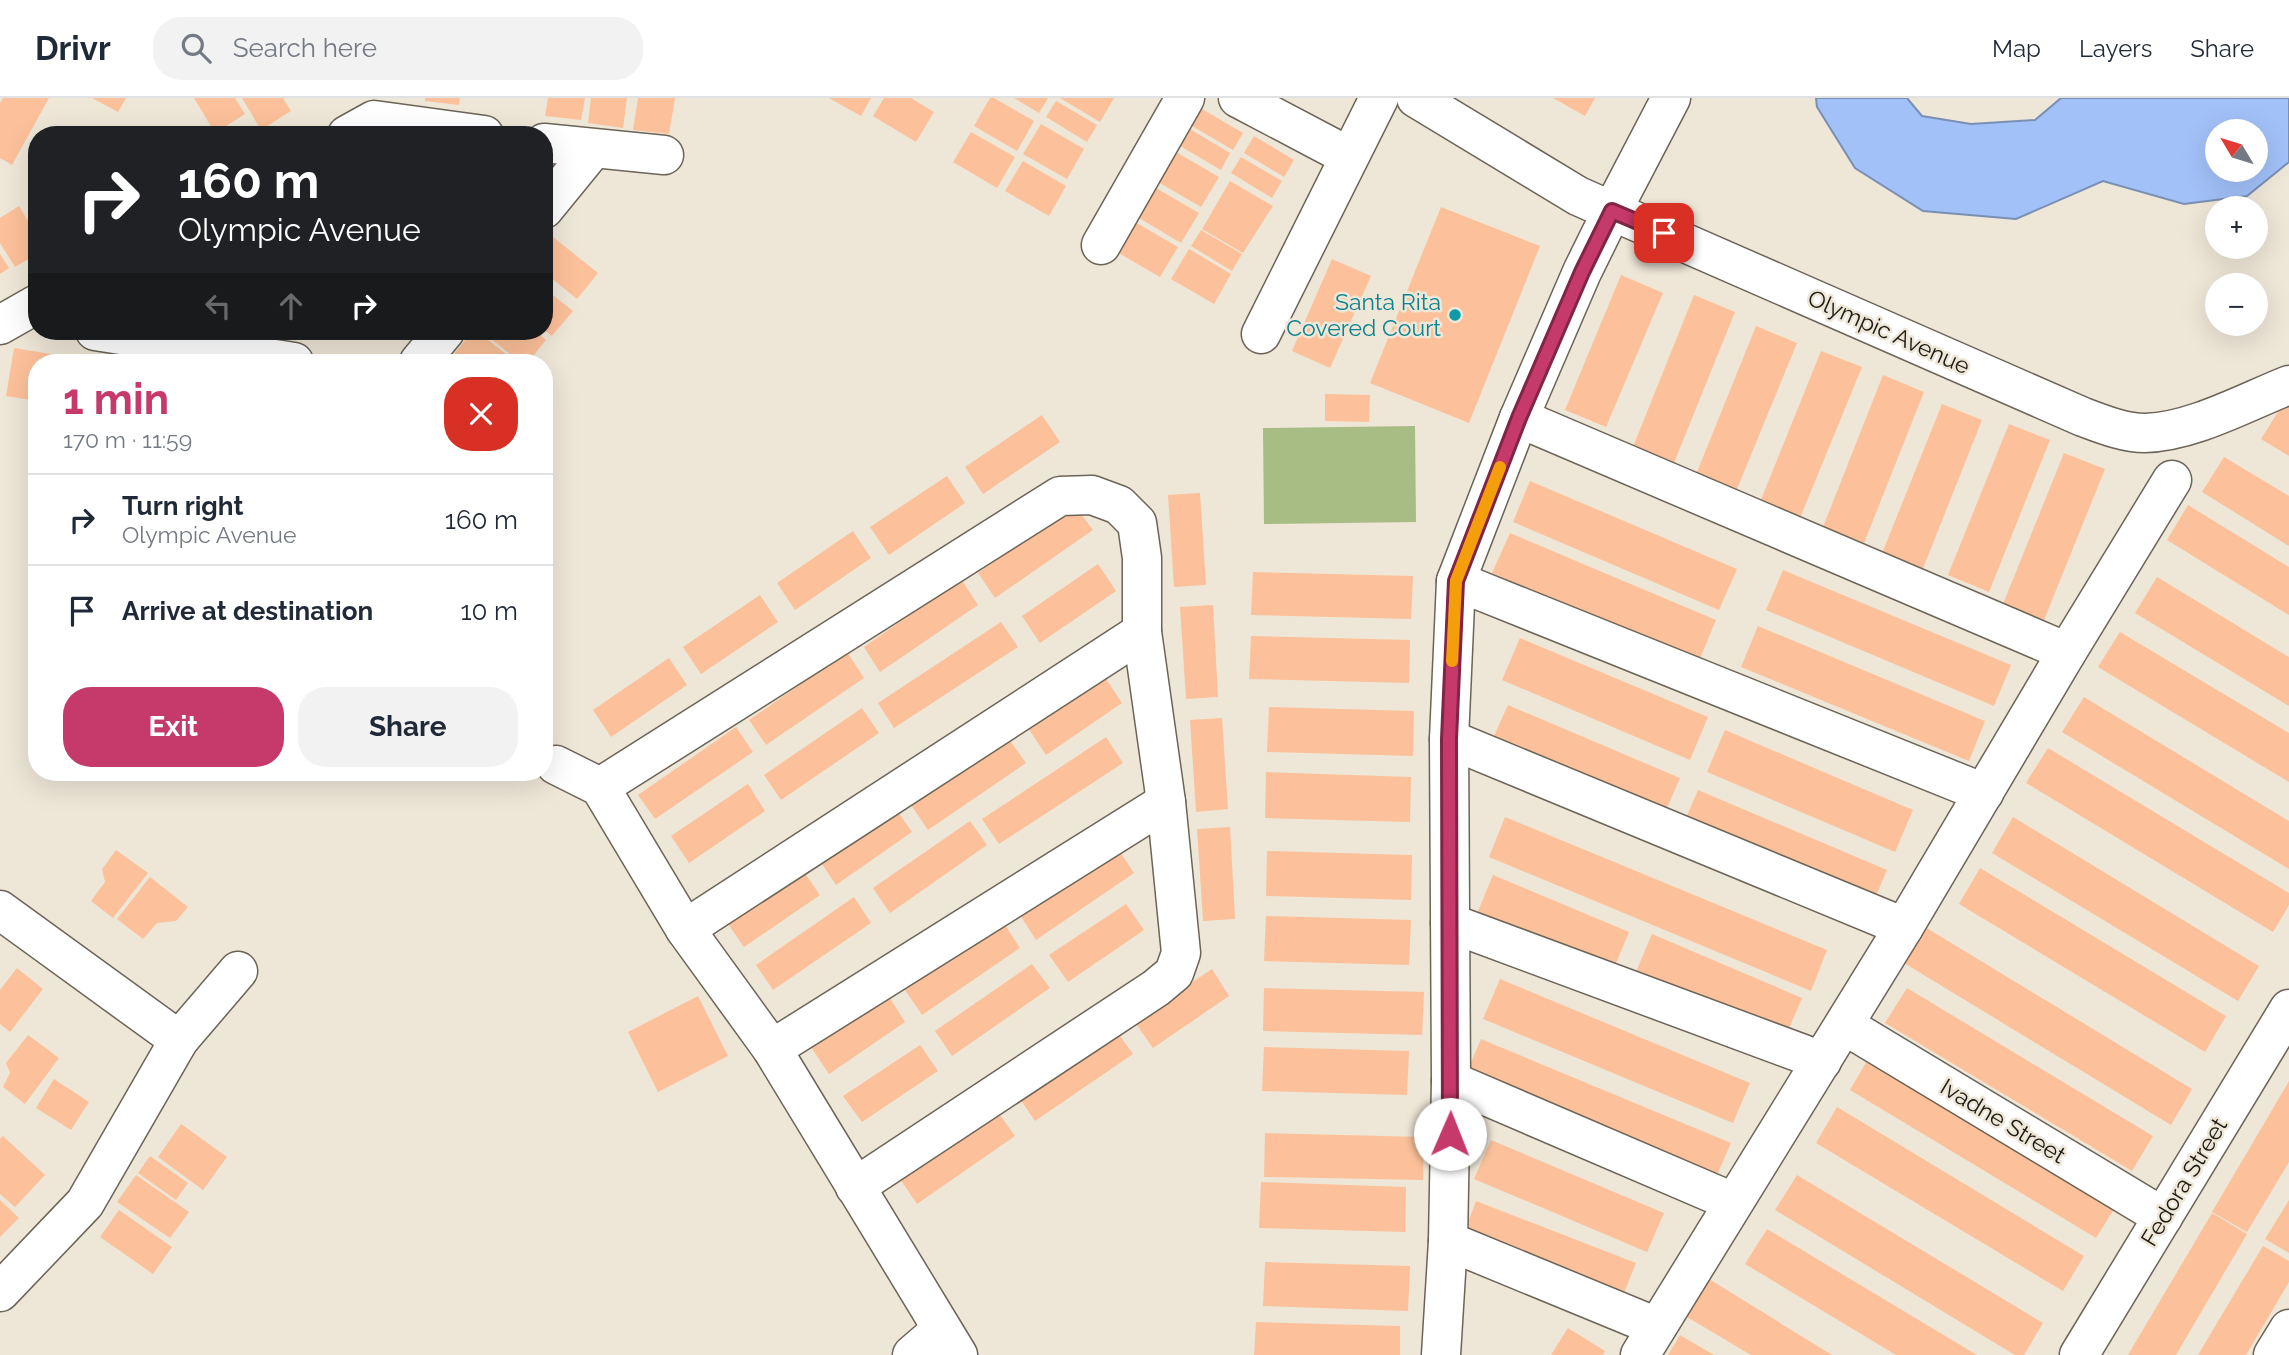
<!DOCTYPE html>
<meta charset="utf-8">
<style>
:root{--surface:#fff;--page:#f2f2f3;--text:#1f2937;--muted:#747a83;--line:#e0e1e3;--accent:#c5396b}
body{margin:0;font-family:Raleway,sans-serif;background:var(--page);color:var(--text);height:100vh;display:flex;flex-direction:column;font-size:26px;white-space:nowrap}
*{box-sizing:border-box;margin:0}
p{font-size:23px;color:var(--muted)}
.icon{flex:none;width:38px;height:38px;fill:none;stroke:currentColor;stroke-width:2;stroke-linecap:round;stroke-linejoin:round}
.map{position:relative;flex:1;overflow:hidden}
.side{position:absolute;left:28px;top:256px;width:525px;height:427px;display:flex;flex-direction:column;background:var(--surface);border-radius:28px;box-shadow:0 7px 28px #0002}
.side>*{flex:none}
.top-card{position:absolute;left:28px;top:28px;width:525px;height:214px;border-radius:28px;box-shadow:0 7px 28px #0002;background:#202124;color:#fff;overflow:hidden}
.needle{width:46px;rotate:308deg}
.tools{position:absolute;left:2205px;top:21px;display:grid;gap:14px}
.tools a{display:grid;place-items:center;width:63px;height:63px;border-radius:50%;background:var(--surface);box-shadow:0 7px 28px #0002;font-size:35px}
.pin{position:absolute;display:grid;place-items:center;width:60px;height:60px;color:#fff;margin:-30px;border-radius:14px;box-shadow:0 4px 10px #0006}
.me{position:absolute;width:77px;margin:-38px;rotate:1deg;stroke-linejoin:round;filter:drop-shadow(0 0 5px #0008)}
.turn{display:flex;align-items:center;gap:24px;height:147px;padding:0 35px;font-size:32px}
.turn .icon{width:91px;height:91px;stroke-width:2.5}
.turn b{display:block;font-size:49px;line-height:60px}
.lanes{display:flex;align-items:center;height:66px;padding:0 35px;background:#0003;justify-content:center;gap:35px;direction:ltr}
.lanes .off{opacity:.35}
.round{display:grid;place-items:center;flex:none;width:74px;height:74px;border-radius:28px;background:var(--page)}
.summary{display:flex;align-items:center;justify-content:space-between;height:119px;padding:0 35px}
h1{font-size:42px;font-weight:700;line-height:52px;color:var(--accent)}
.button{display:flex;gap:14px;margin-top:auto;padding:14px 35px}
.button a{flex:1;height:80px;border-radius:28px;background:var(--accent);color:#fff;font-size:28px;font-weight:700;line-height:80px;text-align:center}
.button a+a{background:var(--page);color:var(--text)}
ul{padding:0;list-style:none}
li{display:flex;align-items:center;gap:21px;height:91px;padding:0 35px;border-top:2px solid var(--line)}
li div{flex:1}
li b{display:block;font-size:26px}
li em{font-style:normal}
header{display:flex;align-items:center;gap:42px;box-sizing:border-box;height:98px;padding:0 35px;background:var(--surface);border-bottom:2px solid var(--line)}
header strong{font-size:33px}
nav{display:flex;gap:38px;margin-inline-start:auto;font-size:24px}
.search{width:490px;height:63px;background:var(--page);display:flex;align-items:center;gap:18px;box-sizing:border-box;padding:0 24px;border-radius:28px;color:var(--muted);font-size:26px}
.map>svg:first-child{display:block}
</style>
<header>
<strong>Drivr</strong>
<div class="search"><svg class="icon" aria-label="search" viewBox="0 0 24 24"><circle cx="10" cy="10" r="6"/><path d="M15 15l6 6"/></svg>Search here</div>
<nav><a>Map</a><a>Layers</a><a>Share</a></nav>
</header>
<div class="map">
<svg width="2289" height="1257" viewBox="0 0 2289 1257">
<rect width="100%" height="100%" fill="#eee6d7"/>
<polygon fill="#a8bd84" points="1415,328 1416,424 1264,426 1263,330"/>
<path fill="#a2c1f8" stroke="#7a8fb4" stroke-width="2" fill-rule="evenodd" d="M1816 0H1907L1922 18 1971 26 2035 22 2061 0H2289V64L2247 98 2184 106 2103 83 2016 121 1923 113 1855 70 1817 9ZM2217 33H2256V72H2217Z"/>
<g fill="#fcc19a">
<polygon points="3,0 49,0 12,67 0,60 0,5"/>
<polygon points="92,0 126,0 118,14"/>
<polygon points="194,0 235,0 245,16 215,35"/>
<polygon points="242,0 283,0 291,13 261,32"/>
<polygon points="425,0 460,0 459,7 425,3"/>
<polygon points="548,0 585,0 581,22 545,18"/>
<polygon points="591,0 627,0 623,30 588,25"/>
<polygon points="638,0 675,0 669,36 633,32"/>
<polygon points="829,0 871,0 861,18"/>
<polygon points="884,0 911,0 934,14 916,44 873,18"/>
<polygon points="990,0 994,0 1034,23 1017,53 974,28"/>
<polygon points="1014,0 1048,0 1039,15"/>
<polygon points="1060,0 1114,0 1100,24"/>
<polygon points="1553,0 1595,0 1585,18"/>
<polygon points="1056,3 1097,27 1087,44 1046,19"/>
<polygon points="1202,11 1243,35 1233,52 1192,28"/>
<polygon points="1041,26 1084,51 1067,81 1023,56"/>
<polygon points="1190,31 1230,55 1221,72 1180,48"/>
<polygon points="971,34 1015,59 997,90 953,64"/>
<polygon points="1254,38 1294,62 1284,79 1244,55"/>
<polygon points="1176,54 1219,79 1201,109 1158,84"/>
<polygon points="1241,59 1282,83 1272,100 1231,75"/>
<polygon points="1023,63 1066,88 1049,118 1005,93"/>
<polygon points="1230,83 1273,108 1243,155 1202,131"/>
<polygon points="1156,90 1199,115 1181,145 1139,120"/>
<polygon points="19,108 37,138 37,156 15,169 0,145 0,120"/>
<polygon points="1441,109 1540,148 1469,325 1370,285"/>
<polygon points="1135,124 1178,149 1160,179 1117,154"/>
<polygon points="1201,132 1242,156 1232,173 1191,148"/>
<polygon points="548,135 598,175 577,201 544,174 544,139"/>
<polygon points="1189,151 1231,176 1214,206 1171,181"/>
<polygon points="0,156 9,170 0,176"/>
<polygon points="1332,161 1371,178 1330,270 1292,253"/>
<polygon points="1621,177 1663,195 1606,329 1565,312"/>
<polygon points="544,190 573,213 552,238 544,232"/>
<polygon points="1694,197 1735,214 1674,365 1633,349"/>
<polygon points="1756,228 1797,245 1735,396 1695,379"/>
<polygon points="473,233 477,233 516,264 462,264 453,257"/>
<polygon points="481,233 535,233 546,242 528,264 520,264"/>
<polygon points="14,250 57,257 55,264 37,264 37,303 6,298"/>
<polygon points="1821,253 1862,269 1800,420 1760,404"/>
<polygon points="1883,277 1924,294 1864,445 1823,429"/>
<polygon points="1325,296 1370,297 1369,324 1325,323"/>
<polygon points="1942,306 1982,322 1922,473 1881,458"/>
<polygon points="2283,306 2289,309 2289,358 2261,341"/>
<polygon points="1042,317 1060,344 983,396 965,369"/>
<polygon points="2009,326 2050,342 1989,494 1948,477"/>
<polygon points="2064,355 2105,371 2044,522 2003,506"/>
<polygon points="2224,359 2289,398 2289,448 2202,394"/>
<polygon points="947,378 965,405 889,457 870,429"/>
<polygon points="1530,383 1737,471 1719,512 1513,424"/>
<polygon points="1200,395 1206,487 1174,489 1168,397"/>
<polygon points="2188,407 2289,469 2289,517 2167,442"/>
<polygon points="1075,408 1093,432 995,500 978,475"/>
<polygon points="853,433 871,460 795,512 777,485"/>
<polygon points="1510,435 1716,522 1699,563 1492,475"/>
<polygon points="1098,466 1116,493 1040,545 1022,518"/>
<polygon points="1783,472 2011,567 1994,608 1766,512"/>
<polygon points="1253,474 1413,478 1411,521 1251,517"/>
<polygon points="2157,479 2289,559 2289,608 2135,515"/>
<polygon points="961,481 978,507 880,574 864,549"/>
<polygon points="760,497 778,524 701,576 683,549"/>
<polygon points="1213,507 1218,599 1186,601 1180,509"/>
<polygon points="1001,524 1018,549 894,630 878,605"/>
<polygon points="1758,528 1985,623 1969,663 1741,569"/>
<polygon points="2120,534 2289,635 2289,684 2098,569"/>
<polygon points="1251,538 1410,542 1409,585 1249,581"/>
<polygon points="1520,540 1708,619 1690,662 1502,582"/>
<polygon points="847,554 864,580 766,647 749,622"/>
<polygon points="669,560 687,587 611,639 593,612"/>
<polygon points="1104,578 1122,605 1046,657 1028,630"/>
<polygon points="2084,599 2289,723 2289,771 2062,634"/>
<polygon points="1508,607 1680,680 1662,722 1489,649"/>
<polygon points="1269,609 1414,613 1413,658 1267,654"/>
<polygon points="862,610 879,635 781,702 764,677"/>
<polygon points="1222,620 1228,711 1196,714 1190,622"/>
<polygon points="736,629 753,654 655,721 638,697"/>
<polygon points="1725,632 1913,712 1895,754 1707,674"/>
<polygon points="1106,639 1123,665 999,746 982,721"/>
<polygon points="1008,640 1026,665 928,732 911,707"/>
<polygon points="2048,650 2289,795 2289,807 2273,834 2026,685"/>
<polygon points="1266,674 1411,679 1410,724 1265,720"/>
<polygon points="748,686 765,713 689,765 671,738"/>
<polygon points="1698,692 1887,772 1869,814 1680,734"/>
<polygon points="894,708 912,734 836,787 818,760"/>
<polygon points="1505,719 1827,852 1811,893 1489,759"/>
<polygon points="2013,719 2259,868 2238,903 1992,755"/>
<polygon points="970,723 987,747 890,815 873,790"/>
<polygon points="1230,729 1235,821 1203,823 1197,731"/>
<polygon points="1117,749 1134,775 1036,842 1020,817"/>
<polygon points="116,752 148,775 113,820 91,803 105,784 102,771"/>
<polygon points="1267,753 1412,757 1411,802 1266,798"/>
<polygon points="1980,770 2226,918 2205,954 1959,806"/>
<polygon points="802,771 820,797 744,849 726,823"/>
<polygon points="1493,777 1629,834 1612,875 1476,818"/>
<polygon points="150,779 188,809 176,823 157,825 143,841 117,821"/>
<polygon points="854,799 871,825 773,892 756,867"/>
<polygon points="1126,806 1144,832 1068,884 1049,857"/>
<polygon points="1266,818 1411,822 1409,867 1264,863"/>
<polygon points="1003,824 1020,850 922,917 905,892"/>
<polygon points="1925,829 2192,991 2171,1027 1904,865"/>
<polygon points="1652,836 1802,900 1785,940 1635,876"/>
<polygon points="1032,866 1050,890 952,958 935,933"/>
<polygon points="17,870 43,891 10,934 0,926 0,892"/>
<polygon points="1212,871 1229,898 1153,950 1134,923"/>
<polygon points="1500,881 1750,985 1733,1025 1483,921"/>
<polygon points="1264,890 1424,894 1422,937 1263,933"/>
<polygon points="1907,890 2153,1038 2132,1073 1885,925"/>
<polygon points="888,897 905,924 829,976 811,949"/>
<polygon points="698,898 728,958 658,994 628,934"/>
<polygon points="1115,931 1133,956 1035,1023 1018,998"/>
<polygon points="28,937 59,960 25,1006 3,989 10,975 6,965"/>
<polygon points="1481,941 1731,1045 1713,1086 1464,981"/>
<polygon points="920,947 938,973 862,1024 843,998"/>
<polygon points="1264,949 1409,953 1407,997 1262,993"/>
<polygon points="1871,956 2118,1105 2096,1140 1850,992"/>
<polygon points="54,981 89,1004 71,1032 36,1010"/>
<polygon points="2289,983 2289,1064 2247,1134 2212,1114"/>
<polygon points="1837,1009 2084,1158 2063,1193 1816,1045"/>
<polygon points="998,1014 1015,1038 917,1106 900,1081"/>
<polygon points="181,1026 227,1059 203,1092 158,1059"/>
<polygon points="1265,1035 1424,1039 1423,1082 1264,1079"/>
<polygon points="3,1038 45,1077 15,1109 0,1096 0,1041"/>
<polygon points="1491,1042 1664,1115 1647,1154 1474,1081"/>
<polygon points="150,1058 188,1085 176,1102 138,1075"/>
<polygon points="136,1077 189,1114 170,1140 117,1104"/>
<polygon points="1797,1077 2043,1225 2024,1257 2015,1257 1775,1112"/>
<polygon points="1261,1084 1406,1089 1405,1134 1259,1130"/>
<polygon points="0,1102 19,1120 0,1139"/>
<polygon points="2289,1102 2289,1155 2265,1141"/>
<polygon points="1476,1103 1636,1165 1620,1205 1461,1143"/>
<polygon points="119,1112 172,1149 153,1176 100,1139"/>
<polygon points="2212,1115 2247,1136 2176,1257 2128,1257"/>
<polygon points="1767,1131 1977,1257 1896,1257 1745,1166"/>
<polygon points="2263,1148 2289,1163 2289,1184 2246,1257 2198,1257"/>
<polygon points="1265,1164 1410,1168 1408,1213 1263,1208"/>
<polygon points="1709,1181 1832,1257 1751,1257 1687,1219"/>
<polygon points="1256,1224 1400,1228 1400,1257 1254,1257"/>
<polygon points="1568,1230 1605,1253 1603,1257 1551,1257"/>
<polygon points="1680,1237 1714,1257 1668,1257"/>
</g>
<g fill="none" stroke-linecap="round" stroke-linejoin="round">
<defs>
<g id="street">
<polyline points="1238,0 1348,58"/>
<polyline points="1416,0 1578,98 1612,113 1582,174 1519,320 1456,483 1449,641 1451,983 1448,1143 1441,1257"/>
<polyline points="347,37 374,22 484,37"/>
<polyline points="544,45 664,57"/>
<polyline points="544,111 593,51"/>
<polyline points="1101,147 1185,0"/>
<polyline points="0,227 37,206"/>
<polyline points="95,233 294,264"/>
<polyline points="1261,236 1379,0"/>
<polyline points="419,264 445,233"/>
<polyline points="1519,320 2067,554"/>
<polyline points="1456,483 1984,695"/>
<polyline points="1449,641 1904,829"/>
<polyline points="556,667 600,689 685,831 772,951 958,1257"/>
<polyline points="600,689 1060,398 1092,397 1119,407 1137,425 1142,460 1142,534 1166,704 1181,855 1174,875 1156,890 855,1089"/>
<polyline points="0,812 179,942"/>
<polyline points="1450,825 1822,963"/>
<polyline points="685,831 1142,534"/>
<polyline points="1844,927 2163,1119"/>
<polyline points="772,951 1166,704"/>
<polyline points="1451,983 1733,1104"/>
<polyline points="1448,1143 1657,1229"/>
<polyline points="0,1194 85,1105 179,942 238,873"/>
<polyline points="912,1257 941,1232"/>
<polyline points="1640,1257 1904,829 2067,554 2172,382"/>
<polyline points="2079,1257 2289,911"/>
<polyline points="2273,1257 2289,1231"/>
</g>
<path id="secondary" d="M1671 0 1612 113 2083 319C2102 326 2124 335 2145 335 2192 334 2246 304 2289 287"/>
</defs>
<use href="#street" stroke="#6b6457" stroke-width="41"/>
<use href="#secondary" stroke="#6b6457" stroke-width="41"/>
<use href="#street" stroke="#fff" stroke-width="38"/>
<use href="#secondary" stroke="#fff" stroke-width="38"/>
</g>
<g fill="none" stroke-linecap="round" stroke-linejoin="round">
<defs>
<polyline id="route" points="1450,1036 1449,641 1456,483 1519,320 1582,174 1612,113 1664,135"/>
</defs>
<use href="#route" stroke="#802546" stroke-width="18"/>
<use href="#route" stroke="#c5396b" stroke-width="12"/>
<polyline stroke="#f59e0b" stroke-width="12" points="1452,563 1456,483 1500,369"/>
</g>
<circle fill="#0f9aa8" stroke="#eee6d7" stroke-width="2.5" cx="1455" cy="217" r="7"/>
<g text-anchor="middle" stroke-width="5" stroke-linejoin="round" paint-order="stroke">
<g font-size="23" fill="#0d838f" stroke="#eee6d7" text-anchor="end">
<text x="1441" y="212">Santa Rita<tspan x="1441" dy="26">Covered Court</tspan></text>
</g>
<g font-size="23" fill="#1d1a15" stroke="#eee6d7">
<text transform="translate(1889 234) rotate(24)" y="8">Olympic Avenue</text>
<text transform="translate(2003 1023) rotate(31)" y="8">Ivadne Street</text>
<text transform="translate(2184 1084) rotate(-59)" y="8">Fedora Street</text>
</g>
</g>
</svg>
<div class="tools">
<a><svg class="needle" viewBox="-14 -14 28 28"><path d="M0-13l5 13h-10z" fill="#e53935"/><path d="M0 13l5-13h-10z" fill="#747a83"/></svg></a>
<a>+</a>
<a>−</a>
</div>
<div class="pin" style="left:1664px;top:135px;background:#d93025"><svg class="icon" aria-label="arrive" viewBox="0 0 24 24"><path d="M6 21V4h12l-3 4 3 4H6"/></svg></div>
<svg class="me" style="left:1450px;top:1036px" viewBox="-20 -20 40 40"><circle r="19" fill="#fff"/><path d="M0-13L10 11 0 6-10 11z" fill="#c5396b"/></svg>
<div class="top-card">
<div class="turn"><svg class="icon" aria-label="right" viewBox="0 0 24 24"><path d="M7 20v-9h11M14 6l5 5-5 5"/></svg><div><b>160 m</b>Olympic Avenue</div></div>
<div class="lanes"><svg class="icon off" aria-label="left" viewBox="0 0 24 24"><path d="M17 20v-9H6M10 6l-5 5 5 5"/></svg><svg class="icon off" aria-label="ahead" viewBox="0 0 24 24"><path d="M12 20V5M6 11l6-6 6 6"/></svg><svg class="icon" aria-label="right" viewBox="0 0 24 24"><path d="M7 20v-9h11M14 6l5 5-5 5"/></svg></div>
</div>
<section class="side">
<div class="summary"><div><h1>1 min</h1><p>170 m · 11:59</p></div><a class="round" style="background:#d93025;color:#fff"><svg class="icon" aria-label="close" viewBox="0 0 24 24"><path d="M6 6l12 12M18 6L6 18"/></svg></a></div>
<ul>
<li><svg class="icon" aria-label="right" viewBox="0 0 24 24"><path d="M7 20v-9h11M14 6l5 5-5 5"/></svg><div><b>Turn right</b><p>Olympic Avenue</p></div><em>160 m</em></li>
<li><svg class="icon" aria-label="arrive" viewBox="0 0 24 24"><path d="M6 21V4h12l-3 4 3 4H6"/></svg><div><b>Arrive at destination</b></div><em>10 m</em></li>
</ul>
<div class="button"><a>Exit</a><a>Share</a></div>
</section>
</div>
